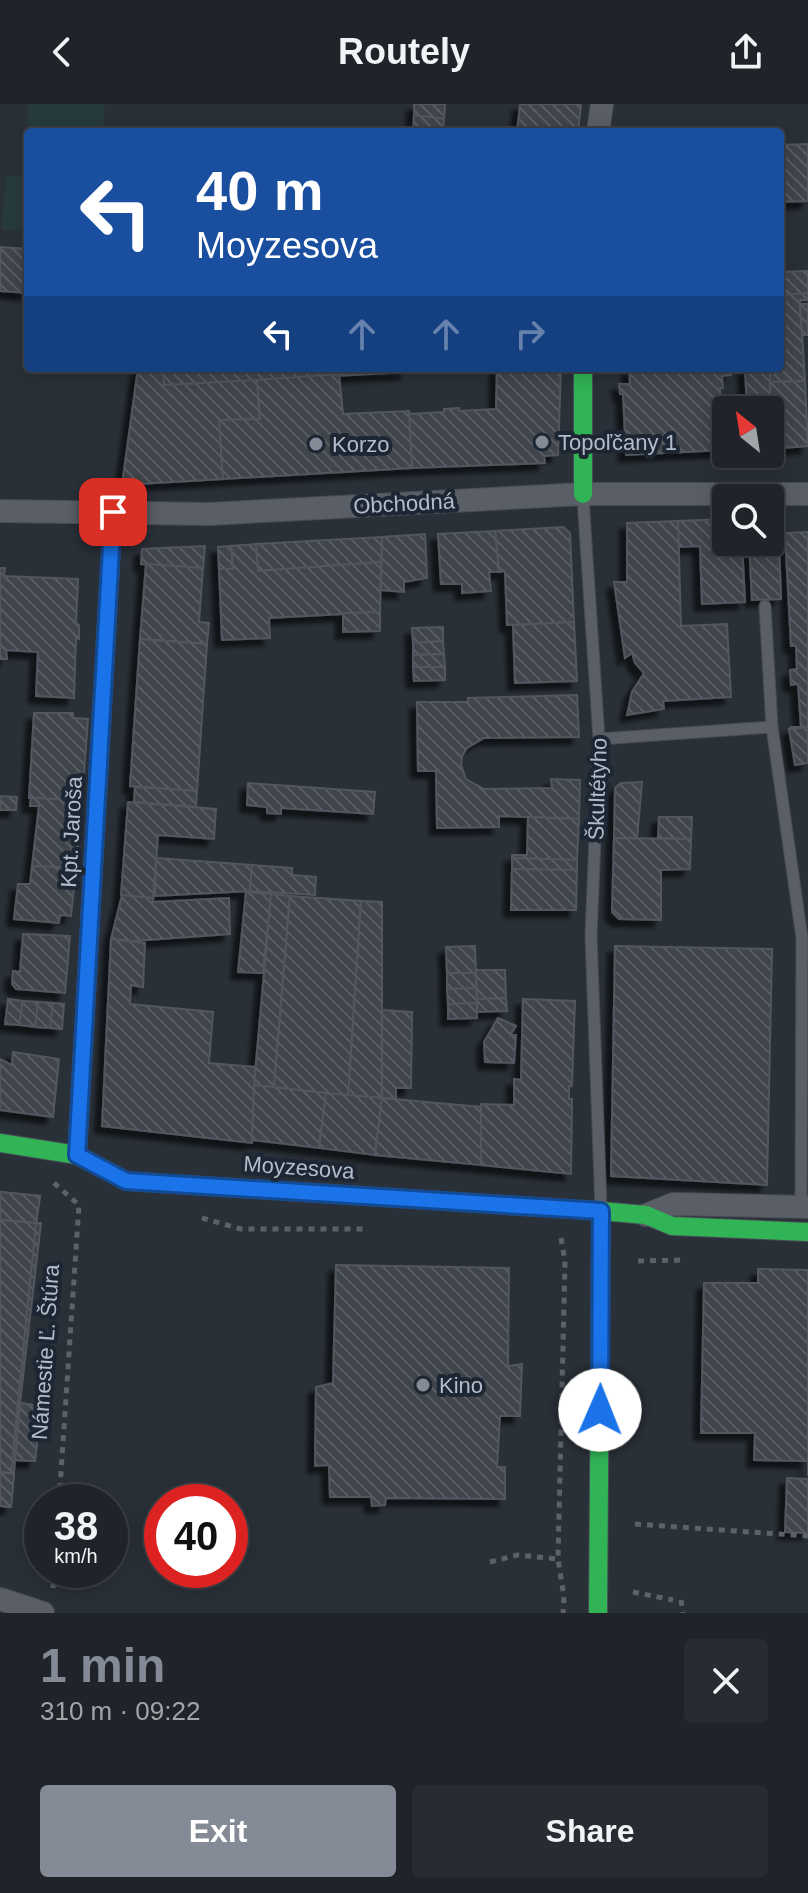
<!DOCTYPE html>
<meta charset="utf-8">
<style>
:root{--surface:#20242a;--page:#282c32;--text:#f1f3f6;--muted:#a2a4a8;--line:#3d4147;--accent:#848b96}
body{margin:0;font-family:Helvetica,sans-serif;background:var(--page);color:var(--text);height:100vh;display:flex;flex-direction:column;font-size:30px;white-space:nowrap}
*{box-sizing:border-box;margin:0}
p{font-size:26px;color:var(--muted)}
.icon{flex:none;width:44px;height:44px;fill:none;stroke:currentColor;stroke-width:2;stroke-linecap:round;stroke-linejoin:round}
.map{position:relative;height:1509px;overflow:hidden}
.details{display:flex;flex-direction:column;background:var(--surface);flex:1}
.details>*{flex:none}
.banner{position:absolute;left:24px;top:24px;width:760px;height:244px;border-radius:8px;box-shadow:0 4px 20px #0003,0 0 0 2px var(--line);background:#1a4fa0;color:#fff;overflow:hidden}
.needle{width:52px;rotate:330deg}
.tools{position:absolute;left:712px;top:292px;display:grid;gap:16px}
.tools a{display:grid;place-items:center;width:72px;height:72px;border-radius:8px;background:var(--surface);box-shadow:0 4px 20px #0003,0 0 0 2px var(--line);font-size:40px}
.speed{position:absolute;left:24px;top:1380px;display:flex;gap:16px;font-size:40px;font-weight:700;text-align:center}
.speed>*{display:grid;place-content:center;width:104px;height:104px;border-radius:50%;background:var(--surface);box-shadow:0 4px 20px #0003,0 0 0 2px var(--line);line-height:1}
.speed small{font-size:20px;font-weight:400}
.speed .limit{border:12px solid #d22;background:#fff;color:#111}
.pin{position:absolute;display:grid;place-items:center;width:68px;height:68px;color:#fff;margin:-34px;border-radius:16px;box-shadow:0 4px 12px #0006}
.me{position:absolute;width:88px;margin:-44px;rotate:1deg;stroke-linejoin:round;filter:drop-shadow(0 0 6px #0008)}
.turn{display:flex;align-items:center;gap:28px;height:168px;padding:0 40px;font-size:36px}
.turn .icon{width:104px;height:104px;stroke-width:2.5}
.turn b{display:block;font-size:56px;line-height:68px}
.lanes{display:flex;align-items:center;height:76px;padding:0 40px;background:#0003;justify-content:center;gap:40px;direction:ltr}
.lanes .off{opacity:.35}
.round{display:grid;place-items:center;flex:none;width:84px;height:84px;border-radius:8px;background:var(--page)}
.summary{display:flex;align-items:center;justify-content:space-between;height:136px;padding:0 40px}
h1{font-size:48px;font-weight:700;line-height:60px;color:var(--accent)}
.primary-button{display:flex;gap:16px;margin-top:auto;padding:16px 40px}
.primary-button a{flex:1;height:92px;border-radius:8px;background:var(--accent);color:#fff;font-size:32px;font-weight:700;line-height:92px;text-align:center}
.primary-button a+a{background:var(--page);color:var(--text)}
header{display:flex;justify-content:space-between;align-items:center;height:104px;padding:0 40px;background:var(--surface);font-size:36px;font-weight:700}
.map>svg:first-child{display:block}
</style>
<header><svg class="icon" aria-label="back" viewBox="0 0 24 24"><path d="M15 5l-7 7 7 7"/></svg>Routely<svg class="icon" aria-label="share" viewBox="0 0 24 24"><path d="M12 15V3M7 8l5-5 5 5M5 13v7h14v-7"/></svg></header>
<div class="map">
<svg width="808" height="1509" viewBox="0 0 808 1509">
<defs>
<pattern id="building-back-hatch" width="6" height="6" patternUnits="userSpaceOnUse" patternTransform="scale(2)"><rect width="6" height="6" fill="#3f444c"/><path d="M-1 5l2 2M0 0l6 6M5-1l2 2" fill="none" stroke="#585d64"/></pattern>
<filter id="shadow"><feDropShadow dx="-7" dy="7" stdDeviation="2" flood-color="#0009"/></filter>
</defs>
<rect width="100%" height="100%" fill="#2a3038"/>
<g fill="#273a3e">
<polygon points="28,0 105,0 103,28 28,28 28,62 26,62"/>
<polygon points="6,71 28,73 28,127 2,126"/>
</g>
<g fill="url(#building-back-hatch)" stroke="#52575f" stroke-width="2" filter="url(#shadow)">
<polygon points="414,0 445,0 444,15 414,11"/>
<polygon points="520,0 581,0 578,28 517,28"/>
<polygon points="414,11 444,15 443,28 413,28"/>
<polygon points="808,40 808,97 780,98 780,41"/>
<polygon points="0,143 28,145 28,189 0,187"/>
<polygon points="808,167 808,189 780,191 780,168"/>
<polygon points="808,189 808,196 800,196 805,277 770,278 770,264 780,264 780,191"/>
<polygon points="800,200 808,200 808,231 802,231"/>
<polygon points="138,264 163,264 164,281 257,276 260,315 219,316 223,375 122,381"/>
<polygon points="163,264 406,264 407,268 164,281"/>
<polygon points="497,264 561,264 558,351 544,352 545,359 412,364 409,310 444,308 444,305 459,304 459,307 496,305"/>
<polygon points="629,264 731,264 731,271 722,272 723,284 720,284 723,346 626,351 623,290 620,290 619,280 630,280"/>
<polygon points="745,264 770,264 770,306 747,306"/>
<polygon points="339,270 343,310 409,307 412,364 223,375 219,316 260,315 257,276"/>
<polygon points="805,277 808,342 770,345 770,278"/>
<polygon points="778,412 781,495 752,496 749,438 770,438 770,413"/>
<polygon points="726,415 726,438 742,438 745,498 702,500 700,442 678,443 678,417"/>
<polygon points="678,417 681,522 727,520 731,593 663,597 664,605 627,611 632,588 644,569 635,559 632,549 625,554 614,478 627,478 627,419"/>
<polygon points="563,423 570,429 574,518 507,521 505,467 499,468 495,427"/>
<polygon points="495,427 499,468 489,468 491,487 462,489 462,480 441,480 438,430"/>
<polygon points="808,428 808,623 792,625 791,623 801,623 798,580 791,581 790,566 797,565 796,542 791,542 785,429"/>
<polygon points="425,430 427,474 404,478 404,488 381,486 382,433"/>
<polygon points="382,433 381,458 258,467 256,440"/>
<polygon points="256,440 258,467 381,458 380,508 269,514 270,534 222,536 219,465 233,465 231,442"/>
<polygon points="205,442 203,464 141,460 142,445"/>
<polygon points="231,442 233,465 219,465 218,443"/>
<polygon points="146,460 203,464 199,518 209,519 207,540 140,535"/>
<polygon points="0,464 5,464 4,472 78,475 76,519 79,521 79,535 76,534 74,594 36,592 38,548 6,546 7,555 0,555"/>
<polygon points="380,508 380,527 343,528 343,509"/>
<polygon points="574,518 577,577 515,579 513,521"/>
<polygon points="443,523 443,537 413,539 412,524"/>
<polygon points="140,535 207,540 197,687 130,682"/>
<polygon points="443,537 444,550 413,551 413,539"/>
<polygon points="444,550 445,563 413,563 413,551"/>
<polygon points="413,563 445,563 445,576 414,577"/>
<polygon points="577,591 579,633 484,634 467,644 462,652 461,661 466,675 484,685 552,684 551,675 580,676 579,715 499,712 499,723 437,724 436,667 418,667 417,598 468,598 468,594"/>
<polygon points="34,609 73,609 73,614 88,615 82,696 29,694"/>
<polygon points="808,623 808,659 795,661 789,625"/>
<polygon points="642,678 637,734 614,734 615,684 621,679"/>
<polygon points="248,679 375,688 373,710 281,704 281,710 267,709 267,703 247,701"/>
<polygon points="135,683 197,687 196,703 134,698"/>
<polygon points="0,692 17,693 16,706 0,706"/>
<polygon points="31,694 82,696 76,764 32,762 39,702 30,702"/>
<polygon points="128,698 216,705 214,735 158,731 153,798 121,791"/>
<polygon points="528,713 579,715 577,756 512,754 512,751 527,751"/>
<polygon points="659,713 692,713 691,735 658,734"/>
<polygon points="614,734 691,735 690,765 661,766 661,816 619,815 612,808"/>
<polygon points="156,754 252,761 250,787 155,792"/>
<polygon points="512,754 577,756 577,766 512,765"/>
<polygon points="252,761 292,764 292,771 316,773 315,791 250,787"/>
<polygon points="32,762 76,764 71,812 60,811 59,819 14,815 18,780 30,780"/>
<polygon points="512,765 577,766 576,806 511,806"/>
<polygon points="246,788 271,790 263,869 238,868"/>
<polygon points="271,790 290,792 274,983 254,981"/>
<polygon points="122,791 153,794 153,798 229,794 230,830 133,837 111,835"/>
<polygon points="290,792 361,797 348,993 274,983"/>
<polygon points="361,797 382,798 382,994 348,993"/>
<polygon points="23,830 70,832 65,889 16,885 12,880 13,867 20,868"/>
<polygon points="111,835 145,839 143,883 131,881 130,900 213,908 209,959 255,963 252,1039 102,1022"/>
<polygon points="475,842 476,869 447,869 446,843"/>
<polygon points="615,842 772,845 767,1081 611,1072"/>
<polygon points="476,866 505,866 506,894 477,895"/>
<polygon points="447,869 476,869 476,884 447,885"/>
<polygon points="476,884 477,899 448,900 447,885"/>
<polygon points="506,894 507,907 477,908 477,895"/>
<polygon points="8,895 23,897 19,921 5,920"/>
<polygon points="523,895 575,897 572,982 569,982 569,995 572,995 571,1070 481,1061 481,1000 514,1001 514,975 521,976"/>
<polygon points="23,897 38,898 35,923 19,921"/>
<polygon points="38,898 53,899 50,924 35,923"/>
<polygon points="53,899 64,900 62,925 50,924"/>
<polygon points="477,899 477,914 448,915 448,900"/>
<polygon points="382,906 412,908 411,984 396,984 396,995 382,994"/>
<polygon points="498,914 516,922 510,931 516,931 514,959 485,958 484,938"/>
<polygon points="13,948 59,955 53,1013 0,1006 0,955 12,961"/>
<polygon points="254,981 326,989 319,1044 252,1036"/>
<polygon points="326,989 382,994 375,1051 319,1044"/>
<polygon points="382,994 481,1003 481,1061 375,1051"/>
<polygon points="0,1088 40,1092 36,1119 41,1119 20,1299 41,1302 35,1357 15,1356 11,1403 0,1402"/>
<polygon points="0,1088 40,1092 36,1119 0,1116"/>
<polygon points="0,1116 36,1119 11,1369 0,1368"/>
<polygon points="336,1161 509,1164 508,1262 522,1260 520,1312 500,1312 497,1363 505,1363 505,1395 386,1394 385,1401 372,1402 371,1393 330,1393 329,1361 315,1362 316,1283 333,1279"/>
<polygon points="758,1165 808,1166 808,1372 808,1357 754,1356 755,1329 701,1329 704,1179 758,1179"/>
<polygon points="20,1299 41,1302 35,1357 15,1356"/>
<polygon points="0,1368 14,1370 11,1403 0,1402"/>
<polygon points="787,1374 808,1375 808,1429 785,1428"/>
</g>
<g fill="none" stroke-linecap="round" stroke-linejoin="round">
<defs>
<g id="lane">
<polyline points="583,394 599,635 591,832 601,1104"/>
<polyline points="765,502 772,623 802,834 801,1107"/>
<polyline points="599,635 772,623"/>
</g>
<g id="street">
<polyline points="598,28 602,0"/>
<polyline points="0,407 209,410 583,390 808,390"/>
<polyline points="646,1111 673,1100 808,1103"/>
<polyline points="0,1495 43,1509"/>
</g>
<g id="fast">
<polyline points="583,264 583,390"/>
<polyline points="0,1039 77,1051 126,1077 601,1107 646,1111 672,1122 808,1128"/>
<polyline points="77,1051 113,408"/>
<polyline points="598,1509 601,1107"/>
</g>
</defs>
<use href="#lane" stroke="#484c55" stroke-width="13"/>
<use href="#street" stroke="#484c55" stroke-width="24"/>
<use href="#fast" stroke="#484c55" stroke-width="20"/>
<g stroke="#5c6268" stroke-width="5" stroke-dasharray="6 6" stroke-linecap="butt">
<polyline points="54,1079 79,1101 59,1398"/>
<polyline points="202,1114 241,1125 363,1125"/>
<polyline points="561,1134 565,1157 558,1455 564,1493 563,1509"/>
<polyline points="638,1157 683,1156"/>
<polyline points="635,1420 808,1432"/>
<polyline points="490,1458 518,1451 558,1455"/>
<polyline points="53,1484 54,1466"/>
<polyline points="633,1488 673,1496"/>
<polyline points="681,1496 683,1509"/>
</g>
<use href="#lane" stroke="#5a5e66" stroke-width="11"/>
<use href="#street" stroke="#5a5e66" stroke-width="22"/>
<use href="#fast" stroke="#30b455" stroke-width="18"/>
</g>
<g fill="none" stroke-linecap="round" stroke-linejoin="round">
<defs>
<polyline id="route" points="113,408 77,1051 126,1077 601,1107 600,1306"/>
</defs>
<use href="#route" stroke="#114b97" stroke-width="20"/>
<use href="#route" stroke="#1a73e8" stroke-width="14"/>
</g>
<g fill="#848b96" stroke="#1d2633" stroke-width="3">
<circle cx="542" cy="338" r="8"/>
<circle cx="316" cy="340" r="8"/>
<circle cx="423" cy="1281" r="8"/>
</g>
<g text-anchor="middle" stroke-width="8" stroke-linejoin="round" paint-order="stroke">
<g font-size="22" fill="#b4bcc9" stroke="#1d2633" text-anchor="start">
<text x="558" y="346">Topoľčany 1</text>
<text x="332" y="348">Korzo</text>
<text x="439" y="1289">Kino</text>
</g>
<g font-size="22" fill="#b4bcc9" stroke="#1d2633">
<text transform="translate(404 399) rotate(-3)" y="8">Obchodná</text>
<text transform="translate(597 685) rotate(-88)" y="8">Škultétyho</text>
<text transform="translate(71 728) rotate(-87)" y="8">Kpt. Jaroša</text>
<text transform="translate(299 1063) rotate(4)" y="8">Moyzesova</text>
<text transform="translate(45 1248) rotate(-86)" y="8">Námestie Ľ. Štúra</text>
</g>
</g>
</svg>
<div class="tools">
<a><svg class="needle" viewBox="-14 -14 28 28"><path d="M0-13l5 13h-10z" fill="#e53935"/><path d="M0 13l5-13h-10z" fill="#a2a4a8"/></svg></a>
<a><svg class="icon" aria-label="search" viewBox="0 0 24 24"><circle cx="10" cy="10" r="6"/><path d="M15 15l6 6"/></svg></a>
</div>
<div class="speed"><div>38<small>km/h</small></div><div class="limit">40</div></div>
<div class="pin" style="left:113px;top:408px;background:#d93025"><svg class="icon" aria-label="arrive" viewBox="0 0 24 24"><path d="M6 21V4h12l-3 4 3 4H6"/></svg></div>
<svg class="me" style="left:600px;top:1306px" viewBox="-20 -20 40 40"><circle r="19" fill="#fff"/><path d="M0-13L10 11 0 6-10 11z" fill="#1a73e8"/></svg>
<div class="banner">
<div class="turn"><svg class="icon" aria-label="left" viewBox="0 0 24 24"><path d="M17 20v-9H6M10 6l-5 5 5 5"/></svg><div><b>40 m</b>Moyzesova</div></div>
<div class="lanes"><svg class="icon" aria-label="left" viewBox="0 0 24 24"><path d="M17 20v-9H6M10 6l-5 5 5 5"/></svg><svg class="icon off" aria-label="ahead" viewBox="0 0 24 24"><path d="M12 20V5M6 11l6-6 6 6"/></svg><svg class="icon off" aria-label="ahead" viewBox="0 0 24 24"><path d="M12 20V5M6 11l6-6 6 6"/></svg><svg class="icon off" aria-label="right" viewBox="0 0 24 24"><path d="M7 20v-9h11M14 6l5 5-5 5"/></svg></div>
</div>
</div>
<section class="details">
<div class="summary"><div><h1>1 min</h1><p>310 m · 09:22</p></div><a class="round"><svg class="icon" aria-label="close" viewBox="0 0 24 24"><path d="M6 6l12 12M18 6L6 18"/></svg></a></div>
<div class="primary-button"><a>Exit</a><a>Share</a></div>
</section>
